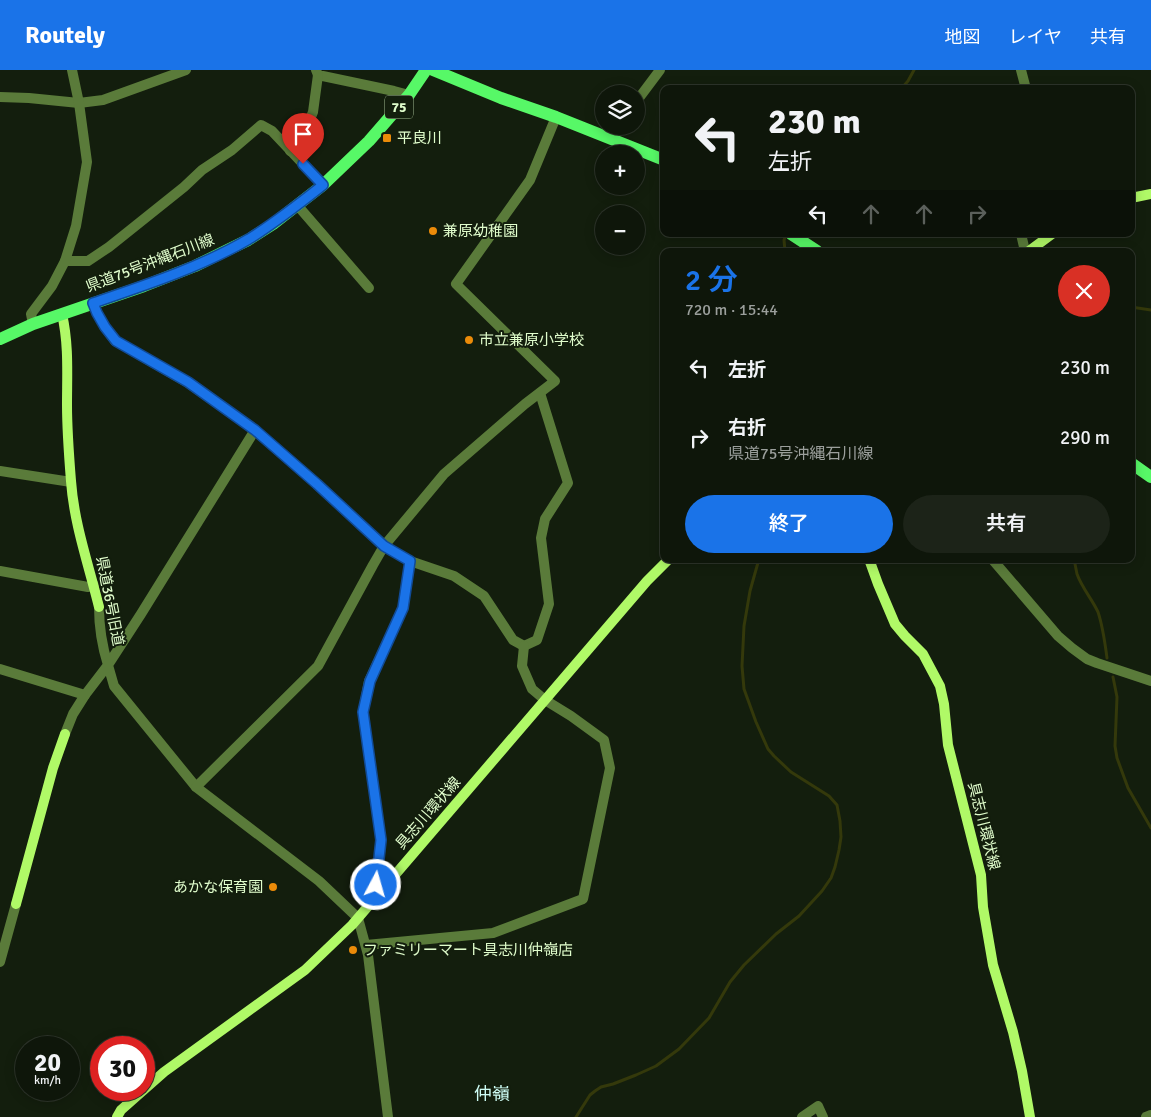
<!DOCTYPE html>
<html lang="ja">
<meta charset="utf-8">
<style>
:root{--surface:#0e160a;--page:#1c2318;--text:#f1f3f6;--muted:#9b9f9c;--line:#2e352b;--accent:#1a73e8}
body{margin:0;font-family:Signika,"Noto Sans JP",sans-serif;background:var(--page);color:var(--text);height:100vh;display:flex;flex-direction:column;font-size:19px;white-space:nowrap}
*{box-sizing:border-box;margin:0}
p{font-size:16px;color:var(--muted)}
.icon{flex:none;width:28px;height:28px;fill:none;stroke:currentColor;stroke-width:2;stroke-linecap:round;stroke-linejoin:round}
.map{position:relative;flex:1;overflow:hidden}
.drawer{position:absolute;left:660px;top:178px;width:475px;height:315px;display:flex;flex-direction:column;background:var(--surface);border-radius:10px;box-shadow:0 2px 12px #0003,0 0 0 1px var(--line)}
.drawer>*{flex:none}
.top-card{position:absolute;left:660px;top:15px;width:475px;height:152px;border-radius:10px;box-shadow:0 2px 12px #0003,0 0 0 1px var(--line);background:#0e160a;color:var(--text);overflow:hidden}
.controls{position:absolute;left:595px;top:15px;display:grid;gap:10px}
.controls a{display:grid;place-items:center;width:50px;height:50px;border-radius:50%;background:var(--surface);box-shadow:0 2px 12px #0003,0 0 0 1px var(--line);font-size:25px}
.speed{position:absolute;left:15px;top:966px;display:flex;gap:10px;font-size:25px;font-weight:700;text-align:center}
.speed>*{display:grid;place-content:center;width:65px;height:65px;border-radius:50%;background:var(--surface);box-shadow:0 2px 12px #0003,0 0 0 1px var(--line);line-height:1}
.speed small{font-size:12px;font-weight:400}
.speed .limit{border:8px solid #d22;background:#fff;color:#111}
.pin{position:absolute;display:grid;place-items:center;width:42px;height:42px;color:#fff;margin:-51px -21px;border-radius:50% 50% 50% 0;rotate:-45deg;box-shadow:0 0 5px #0007}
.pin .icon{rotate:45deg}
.me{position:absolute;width:55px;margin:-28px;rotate:6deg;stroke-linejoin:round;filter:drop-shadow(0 0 4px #0008)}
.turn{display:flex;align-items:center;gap:18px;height:105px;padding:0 25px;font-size:22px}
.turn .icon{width:65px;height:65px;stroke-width:2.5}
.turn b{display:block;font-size:35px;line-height:42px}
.lanes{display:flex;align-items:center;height:48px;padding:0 25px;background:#0003;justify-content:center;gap:25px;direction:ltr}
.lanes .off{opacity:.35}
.round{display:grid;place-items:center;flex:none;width:52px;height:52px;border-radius:26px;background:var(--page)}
.overview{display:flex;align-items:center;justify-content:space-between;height:85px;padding:0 25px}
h1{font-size:30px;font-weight:600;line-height:38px;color:var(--accent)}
.button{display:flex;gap:10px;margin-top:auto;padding:10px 25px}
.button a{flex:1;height:58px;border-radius:30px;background:var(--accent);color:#fff;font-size:20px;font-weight:600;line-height:58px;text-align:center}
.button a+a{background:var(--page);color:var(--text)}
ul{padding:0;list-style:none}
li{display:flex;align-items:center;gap:15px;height:70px;padding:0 25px}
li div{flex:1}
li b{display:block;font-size:19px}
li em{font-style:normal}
header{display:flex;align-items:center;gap:30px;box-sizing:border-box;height:70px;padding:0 25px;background:var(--accent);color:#fff}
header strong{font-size:24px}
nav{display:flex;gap:28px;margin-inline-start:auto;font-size:18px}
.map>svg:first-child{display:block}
</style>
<header>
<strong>Routely</strong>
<nav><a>地図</a><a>レイヤ</a><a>共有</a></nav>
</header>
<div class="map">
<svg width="1151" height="1047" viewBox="0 0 1151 1047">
<rect width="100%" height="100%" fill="#131e0d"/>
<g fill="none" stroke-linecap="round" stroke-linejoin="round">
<g stroke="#34390b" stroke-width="3">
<polyline points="901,19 908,11 914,0"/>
<polyline points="785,181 784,170 786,165"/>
<polyline points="1131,237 1151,240"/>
<path d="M1074 489C1075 494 1076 499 1077 504 1082 518 1092 529 1098 542 1103 557 1105 573 1107 588"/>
<polyline points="1113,607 1117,627 1115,676 1117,688 1128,718 1151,758"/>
<polyline points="576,1047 590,1025 595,1021 601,1017 613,1014 636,1005 656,996 679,979 709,948 730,912 744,895 776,864 799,846 822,821 831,808 835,797 839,780 841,767 840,751 837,735 829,726 791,702 774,686 768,679 756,652 744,619 742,596 744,556 750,521 759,489"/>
</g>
<g stroke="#5a7b3a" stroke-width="10">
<polyline points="316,0 318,5 394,21 409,25"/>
<polyline points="1021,0 1026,19"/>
<polyline points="0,27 29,28 79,33 103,30 186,0"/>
<polyline points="636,32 660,0"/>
<polyline points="609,68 618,56"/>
<polyline points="290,81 306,59 313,42 318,5"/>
<polyline points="298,136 369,218"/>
<polyline points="1021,164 1025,181"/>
<polyline points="65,191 88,191 109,177 184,117 202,100 232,80 261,55 272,61 323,115"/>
<polyline points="93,233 97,243 105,257 115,271 188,313 255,360 317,414 384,476 410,491 454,506 484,526 513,570 524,576"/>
<polyline points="33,254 31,244 52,216 65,191 76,156 87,92 79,33 72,0"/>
<polyline points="255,360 141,544 108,595 114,616 196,717 319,811 358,848 368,885 388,1047"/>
<polyline points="0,401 71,412"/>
<polyline points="992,489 1058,566 1072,578 1087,589 1097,593 1151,611"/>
<polyline points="0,501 88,517 94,515"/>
<polyline points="524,576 537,570 549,534 541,468 545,449 568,413 540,323"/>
<polyline points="0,599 85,625"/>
<path d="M65 664 73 644 85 625 108 595C102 576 99 558 99 537"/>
<polyline points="196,717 318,596 373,495 384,476 444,404 525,334 555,311 456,214 530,110 556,47"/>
<polyline points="375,829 381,770 363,642 369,611 403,538 410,491"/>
<polyline points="366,875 493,863 583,829 610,698 604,670 571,646 545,630 532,619 522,596 524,576"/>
<polyline points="0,892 16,834"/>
<polyline points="802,1047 818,1036 823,1047"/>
<polyline points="1146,1047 1151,1045"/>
</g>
<g stroke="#b0f967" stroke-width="10">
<polyline points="1131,128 1151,124"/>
<polyline points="1029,181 1052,164"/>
<path d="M62 244C69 275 67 304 67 335 67 360 69 386 71 411 74 454 89 496 99 537"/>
<polyline points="869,489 878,514 895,554 905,566 923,584 940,616 944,634 948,675 981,805 983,837 993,895 1013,962 1022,1001 1030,1047"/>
<polyline points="16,834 53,698 65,664"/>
<polyline points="117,1047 121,1040 164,1002 305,900 352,855 647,511 669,489"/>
</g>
<g stroke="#57f867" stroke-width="12">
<polyline points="433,0 501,28 556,47 664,90"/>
<polyline points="791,164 817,181"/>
<polyline points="0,269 33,254 144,216 195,196 248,170 273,154 323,115 369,71 409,25 426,0"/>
<polyline points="1131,393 1151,407"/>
</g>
</g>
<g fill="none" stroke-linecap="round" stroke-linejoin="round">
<defs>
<path id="route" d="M303 94 323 115C299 134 275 153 249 169 201 197 146 215 93 233L97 243 105 257 116 271 188 312 255 360 317 414 384 476 410 491 403 538 370 611 363 642 381 770 376 815"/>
</defs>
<use href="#route" stroke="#114b97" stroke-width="12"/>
<use href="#route" stroke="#1a73e8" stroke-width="9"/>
</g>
<g fill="#eb8b09" stroke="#131e0d" stroke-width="2">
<rect x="382" y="63" width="10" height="10" rx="2.5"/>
<circle cx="433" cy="161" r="5"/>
<circle cx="469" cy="270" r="5"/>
<circle cx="273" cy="817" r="5"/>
<circle cx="353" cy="880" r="5"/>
</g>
<g text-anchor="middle" stroke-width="4" stroke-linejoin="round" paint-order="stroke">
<rect fill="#131e0d" stroke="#a2ba93" stroke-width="1" x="385" y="25.5" width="28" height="23" rx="4"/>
<g font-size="14" font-weight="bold" fill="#e0fdcc">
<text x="399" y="42">75</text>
</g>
<g font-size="15" fill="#e0fdcc" stroke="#131e0d" text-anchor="start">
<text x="397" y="73">平良川</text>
<text x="443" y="166">兼原幼稚園</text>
<text x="479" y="275">市立兼原小学校</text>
<text x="263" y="822" text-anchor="end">あかな保育園</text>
<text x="363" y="885">ファミリーマート具志川仲嶺店</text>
</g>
<g font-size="15" fill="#e0fdcc" stroke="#131e0d">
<text transform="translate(150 193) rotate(-21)" y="5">県道75号沖縄石川線</text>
<text transform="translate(110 531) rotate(79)" y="5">県道36号旧道</text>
<text transform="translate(428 743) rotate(-49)" y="5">具志川環状線</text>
<text transform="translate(984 756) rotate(76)" y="5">具志川環状線</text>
</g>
<g font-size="18" fill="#cefdf5" stroke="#131e0d">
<text x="492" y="1030">仲嶺</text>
</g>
</g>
</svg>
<div class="controls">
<a><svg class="icon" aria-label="layers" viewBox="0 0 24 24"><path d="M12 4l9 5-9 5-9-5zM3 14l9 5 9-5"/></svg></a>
<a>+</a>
<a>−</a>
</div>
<div class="speed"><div>20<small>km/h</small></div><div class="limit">30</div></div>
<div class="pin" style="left:303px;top:94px;background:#d93025"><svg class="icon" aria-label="arrive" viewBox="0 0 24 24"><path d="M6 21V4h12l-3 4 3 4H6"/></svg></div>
<svg class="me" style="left:376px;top:815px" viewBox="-20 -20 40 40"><circle r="17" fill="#1a73e8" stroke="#fff" stroke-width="3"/><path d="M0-11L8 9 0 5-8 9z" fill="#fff"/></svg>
<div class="top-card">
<div class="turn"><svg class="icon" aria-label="left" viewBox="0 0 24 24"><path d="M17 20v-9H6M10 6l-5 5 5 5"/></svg><div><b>230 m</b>左折</div></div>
<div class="lanes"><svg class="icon" aria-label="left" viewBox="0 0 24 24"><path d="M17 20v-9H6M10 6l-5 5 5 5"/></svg><svg class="icon off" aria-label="ahead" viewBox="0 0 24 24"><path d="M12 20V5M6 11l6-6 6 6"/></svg><svg class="icon off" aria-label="ahead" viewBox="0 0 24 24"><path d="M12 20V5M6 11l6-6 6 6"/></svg><svg class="icon off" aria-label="right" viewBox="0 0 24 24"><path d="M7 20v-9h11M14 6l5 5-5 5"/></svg></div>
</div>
<section class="drawer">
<div class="overview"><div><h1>2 分</h1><p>720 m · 15:44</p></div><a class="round" style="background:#d93025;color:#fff"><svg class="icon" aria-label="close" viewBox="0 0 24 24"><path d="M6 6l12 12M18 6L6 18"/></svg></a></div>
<ul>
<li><svg class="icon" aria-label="left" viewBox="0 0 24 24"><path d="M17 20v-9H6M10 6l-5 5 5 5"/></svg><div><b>左折</b></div><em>230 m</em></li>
<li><svg class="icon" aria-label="right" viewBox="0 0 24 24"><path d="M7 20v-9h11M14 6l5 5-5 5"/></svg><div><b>右折</b><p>県道75号沖縄石川線</p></div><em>290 m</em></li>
</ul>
<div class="button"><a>終了</a><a>共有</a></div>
</section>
</div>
